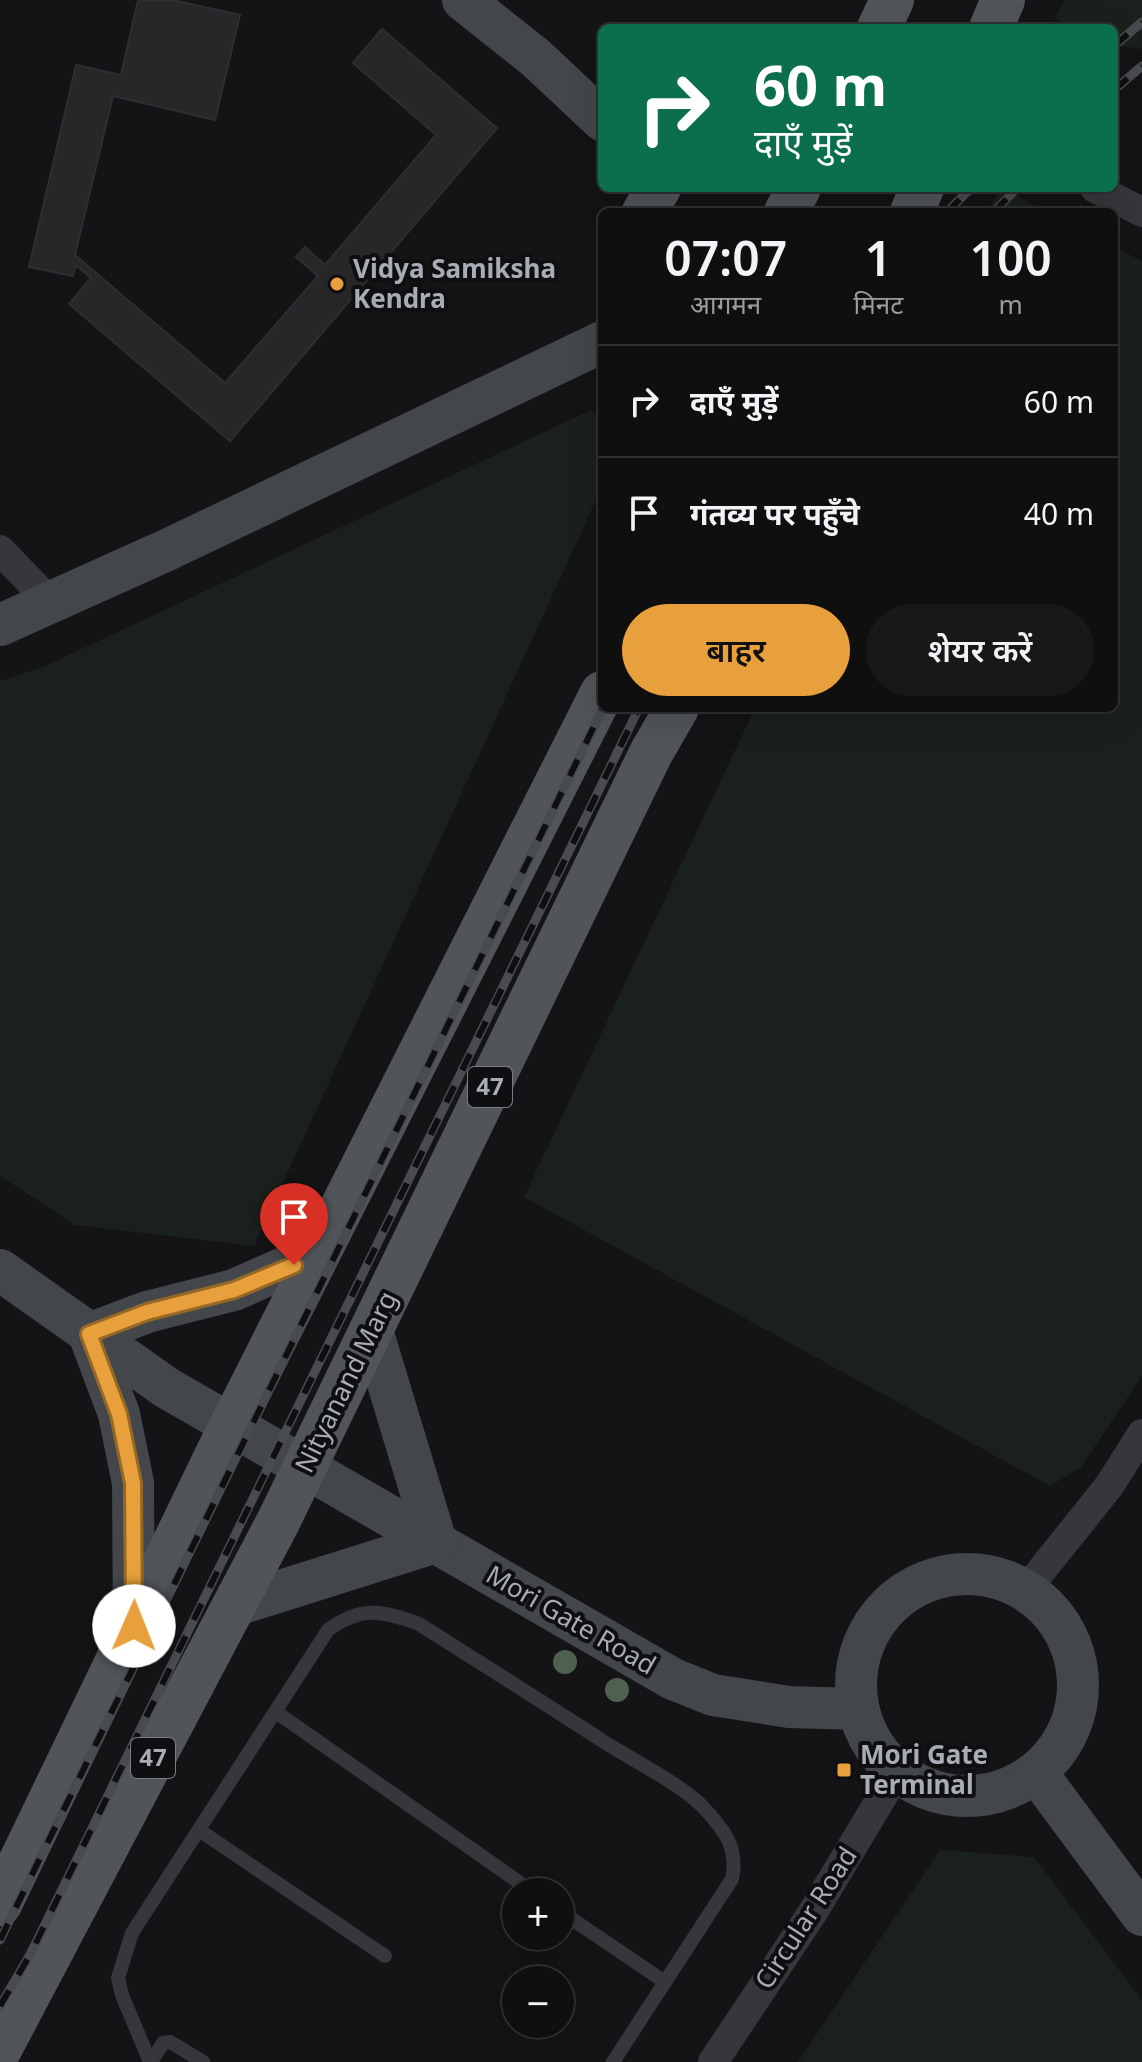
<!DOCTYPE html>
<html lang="hi">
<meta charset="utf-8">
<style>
:root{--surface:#0f0f10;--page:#181819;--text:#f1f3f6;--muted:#9b9c9f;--line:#2f2f30;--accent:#e7a03b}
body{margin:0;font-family:"Noto Sans","Noto Sans Devanagari",sans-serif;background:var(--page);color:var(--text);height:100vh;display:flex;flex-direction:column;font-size:30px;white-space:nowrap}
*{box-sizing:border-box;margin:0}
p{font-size:26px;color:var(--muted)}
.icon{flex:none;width:44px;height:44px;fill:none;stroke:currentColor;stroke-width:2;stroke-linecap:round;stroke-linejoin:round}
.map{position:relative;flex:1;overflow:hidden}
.drawer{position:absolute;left:598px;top:208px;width:520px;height:504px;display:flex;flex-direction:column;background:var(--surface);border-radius:12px;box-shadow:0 8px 32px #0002,0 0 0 2px var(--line)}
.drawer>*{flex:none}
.top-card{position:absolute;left:598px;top:24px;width:520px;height:168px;border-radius:12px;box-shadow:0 8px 32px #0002,0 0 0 2px var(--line);background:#0b6e4f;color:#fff;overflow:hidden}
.buttons{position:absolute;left:502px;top:1878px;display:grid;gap:16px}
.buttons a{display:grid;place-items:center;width:72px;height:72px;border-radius:50%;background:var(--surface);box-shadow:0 8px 32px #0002,0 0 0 2px var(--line);font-size:40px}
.pin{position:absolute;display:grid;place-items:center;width:68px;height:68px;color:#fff;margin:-82px -34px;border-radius:50% 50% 50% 0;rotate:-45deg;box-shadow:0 0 8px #0007}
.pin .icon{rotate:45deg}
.me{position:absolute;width:88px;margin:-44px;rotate:1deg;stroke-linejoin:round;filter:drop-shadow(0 0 6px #0008)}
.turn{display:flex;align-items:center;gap:28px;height:168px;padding:0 24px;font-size:36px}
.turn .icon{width:104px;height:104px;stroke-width:2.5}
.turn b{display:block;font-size:56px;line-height:68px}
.eta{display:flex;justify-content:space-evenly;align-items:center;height:136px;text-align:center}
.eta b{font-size:48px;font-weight:600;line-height:56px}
.action{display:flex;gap:16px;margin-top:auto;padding:16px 24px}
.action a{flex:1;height:92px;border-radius:48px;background:var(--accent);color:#111;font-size:32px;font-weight:600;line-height:92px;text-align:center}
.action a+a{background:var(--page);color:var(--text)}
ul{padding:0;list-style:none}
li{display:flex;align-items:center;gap:24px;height:112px;padding:0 24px;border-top:2px solid var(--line)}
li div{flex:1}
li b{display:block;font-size:30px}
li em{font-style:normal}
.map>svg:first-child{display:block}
</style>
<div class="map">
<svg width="1142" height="2062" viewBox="0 0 1142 2062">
<rect width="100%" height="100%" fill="#141416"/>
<g fill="#1a201b">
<polygon points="1066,0 1142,0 1142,49 1114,45 1114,28 1069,28 1054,17"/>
<polygon points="1000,188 1002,188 1048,212 988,212"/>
<polygon points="1114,247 1142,261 1142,1376 1081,1467 1050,1486 524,1197 755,708 1114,708"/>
<polygon points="591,410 602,424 602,487 254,1246 75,1225 0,1176 0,681 43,667"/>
<polygon points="940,1850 1034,1857 1142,2000 1142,2062 798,2062"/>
</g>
<polygon fill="#27272a" stroke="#2e2e32" stroke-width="2" points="138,0 173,0 240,15 215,120 113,96 75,255 225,383 318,276 296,257 305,247 325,265 436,135 353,63 382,29 497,128 230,441 69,304 91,278 76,265 73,276 29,267 76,65 121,75"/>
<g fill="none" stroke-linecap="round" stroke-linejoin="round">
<g stroke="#35373a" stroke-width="14">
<polyline points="276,1712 533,1892"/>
<polyline points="199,1830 385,1956"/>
<polyline points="560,1911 665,1982"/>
<path d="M150 2062 122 1995 118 1978 132 1933 328 1630C361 1606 381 1610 419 1624 482 1664 546 1704 609 1745 635 1761 681 1785 701 1805 723 1828 739 1847 732 1879L613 2062"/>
<polyline points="151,2062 163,2043 170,2042 177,2046 203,2062"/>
</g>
<g stroke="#35373a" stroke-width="30">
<polyline points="1095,188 1142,212"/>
<polyline points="0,550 50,602"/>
<polyline points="1025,1591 1109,1486 1142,1434"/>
<polyline points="713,2062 813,1912 897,1772"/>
</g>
<g stroke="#43464a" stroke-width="42">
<polyline points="463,0 536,58 602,120"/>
<polyline points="0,625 167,550 602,342"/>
<polyline points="0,1270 167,1388 673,1679 713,1695 789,1707 858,1709"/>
<polyline points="372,1330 436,1542"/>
<circle cx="967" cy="1685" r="111"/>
<polyline points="233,1606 436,1542"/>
<polyline points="134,1626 133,1483 119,1414 89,1334 147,1312 234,1290 320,1252"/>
<polyline points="1036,1772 1142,1915"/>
</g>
<g stroke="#515459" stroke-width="44">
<polyline points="879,28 892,0"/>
<polyline points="991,28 1003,0"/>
<polyline points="644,212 659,188"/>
<polyline points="786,212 799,188"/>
<polyline points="912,212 922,188"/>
<polyline points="0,1904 218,1452 602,693"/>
<polyline points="0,2049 278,1522 651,753 677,708"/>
</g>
<defs>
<g id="rail">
<polyline points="1114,46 1142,22"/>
<polyline points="1114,90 1142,66"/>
<polyline points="947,212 971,188"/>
<polyline points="994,212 1017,188"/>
<polyline points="0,1940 603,708"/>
<polyline points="0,2006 31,1953 639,708"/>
</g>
</defs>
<use href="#rail" stroke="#484b4f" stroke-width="9"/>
<use href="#rail" stroke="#0f0f11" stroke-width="6" stroke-dasharray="18" stroke-linecap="butt"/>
</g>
<g fill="#4f6050">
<circle cx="565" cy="1662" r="12"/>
<circle cx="617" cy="1690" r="12"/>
</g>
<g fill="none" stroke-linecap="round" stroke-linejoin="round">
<defs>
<polyline id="route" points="134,1626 133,1483 119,1414 89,1334 147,1312 234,1290 294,1265"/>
</defs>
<use href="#route" stroke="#966826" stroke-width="20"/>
<use href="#route" stroke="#e7a03b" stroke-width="14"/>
</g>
<g fill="#e7a03b" stroke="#0f0f11" stroke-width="3">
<circle cx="337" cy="284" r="8"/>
<rect x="836" y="1762" width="16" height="16" rx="4"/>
</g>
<g text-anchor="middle" stroke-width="8" stroke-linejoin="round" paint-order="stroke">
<g fill="#0f0f11" stroke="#797d84" stroke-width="2">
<rect x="468" y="1067" width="44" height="40" rx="6"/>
<rect x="131" y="1738" width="44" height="40" rx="6"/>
</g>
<g font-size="24" font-weight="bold" fill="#a7acb5">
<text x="490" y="1095">47</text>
<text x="153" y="1766">47</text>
</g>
<g font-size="26" font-weight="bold" fill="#a7acb5" stroke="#0f0f11" text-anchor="start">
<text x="353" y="278">Vidya Samiksha<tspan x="353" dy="30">Kendra</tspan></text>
<text x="860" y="1764">Mori Gate<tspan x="860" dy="30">Terminal</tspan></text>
</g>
<g font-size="26" fill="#a7acb5" stroke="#0f0f11">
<text transform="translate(346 1382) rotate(-64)" y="9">Nityanand Marg</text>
<text transform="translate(571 1620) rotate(30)" y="9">Mori Gate Road</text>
<text transform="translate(806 1918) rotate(-57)" y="9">Circular Road</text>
</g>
</g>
</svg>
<div class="buttons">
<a>+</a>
<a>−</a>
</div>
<div class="pin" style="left:294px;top:1265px;background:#d93025"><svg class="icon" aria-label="arrive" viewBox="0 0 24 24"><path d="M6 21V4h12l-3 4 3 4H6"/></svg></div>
<svg class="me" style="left:134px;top:1626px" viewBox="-20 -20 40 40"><circle r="19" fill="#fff"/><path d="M0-13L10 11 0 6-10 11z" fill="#e7a03b"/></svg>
<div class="top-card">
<div class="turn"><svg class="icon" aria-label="right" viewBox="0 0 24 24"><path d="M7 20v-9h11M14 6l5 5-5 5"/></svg><div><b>60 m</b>दाएँ मुड़ें</div></div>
</div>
<section class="drawer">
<div class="eta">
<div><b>07:07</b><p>आगमन</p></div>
<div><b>1</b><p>मिनट</p></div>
<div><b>100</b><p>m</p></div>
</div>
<ul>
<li><svg class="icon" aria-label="right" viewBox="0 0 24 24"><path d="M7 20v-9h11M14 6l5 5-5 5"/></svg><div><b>दाएँ मुड़ें</b></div><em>60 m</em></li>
<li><svg class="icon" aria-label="arrive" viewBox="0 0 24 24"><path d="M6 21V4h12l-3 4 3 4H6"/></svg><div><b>गंतव्य पर पहुँचे</b></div><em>40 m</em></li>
</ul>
<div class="action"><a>बाहर</a><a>शेयर करें</a></div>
</section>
</div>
